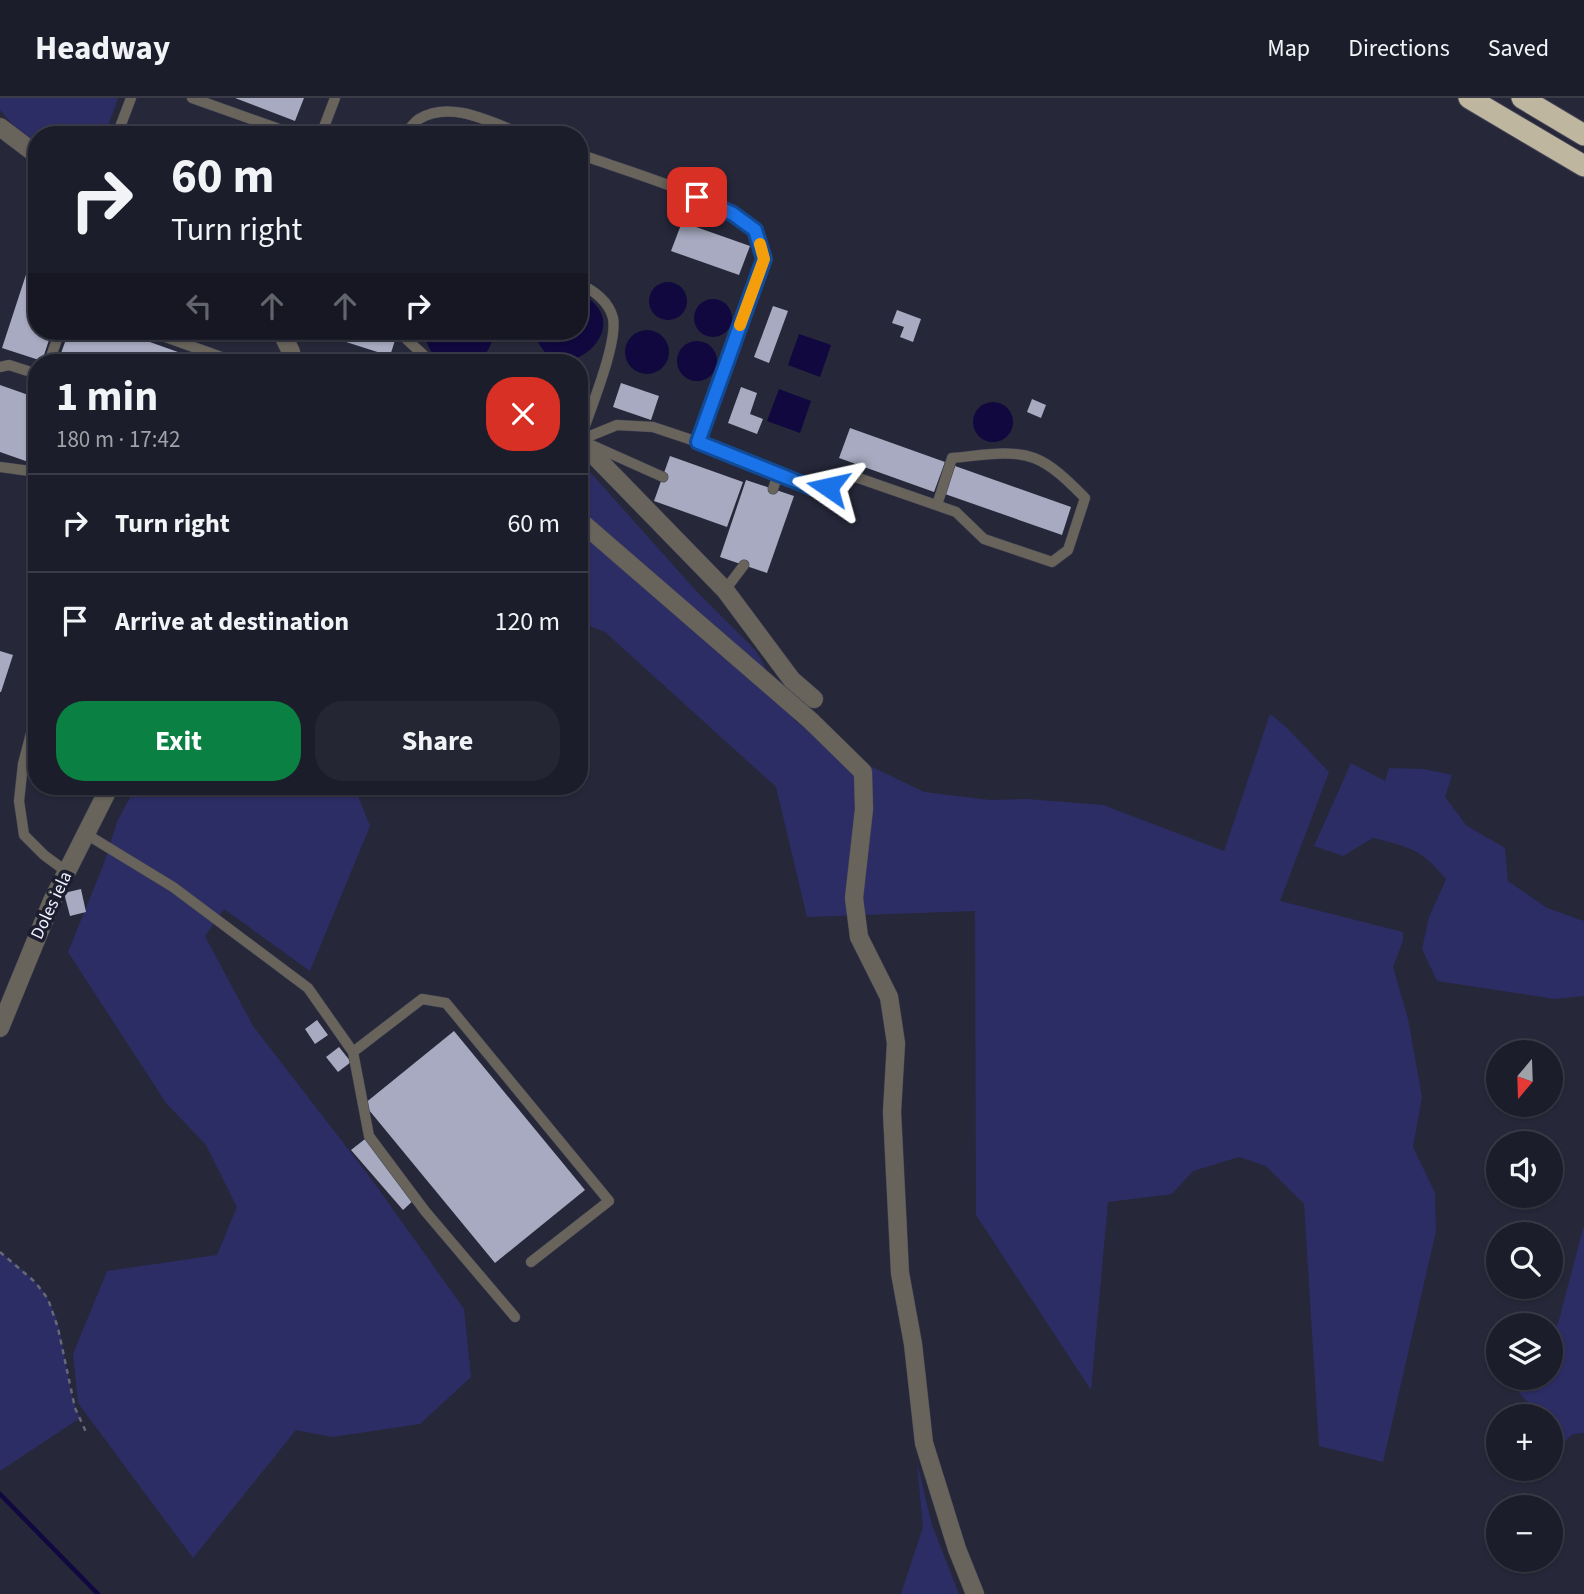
<!DOCTYPE html>
<meta charset="utf-8">
<style>
:root{--surface:#1c1d2b;--page:#252633;--text:#f1f3f6;--muted:#a0a2a9;--line:#3a3b47;--accent:#0b8043}
body{margin:0;font-family:"Source Sans 3",sans-serif;background:var(--page);color:var(--text);height:100vh;display:flex;flex-direction:column;font-size:26px;white-space:nowrap}
*{box-sizing:border-box;margin:0}
p{font-size:23px;color:var(--muted)}
.icon{flex:none;width:38px;height:38px;fill:none;stroke:currentColor;stroke-width:2;stroke-linecap:round;stroke-linejoin:round}
.map{position:relative;flex:1;overflow:hidden}
.side{position:absolute;left:28px;top:256px;width:560px;height:441px;display:flex;flex-direction:column;background:var(--surface);border-radius:28px;box-shadow:0 2px 5px #0004,0 0 0 2px var(--line)}
.side>*{flex:none}
.guide{position:absolute;left:28px;top:28px;width:560px;height:214px;border-radius:28px;box-shadow:0 2px 5px #0004,0 0 0 2px var(--line);background:#1c1d2b;color:var(--text);overflow:hidden}
.needle{width:46px;rotate:199deg}
.tools{position:absolute;left:1486px;top:942px;display:grid;gap:14px}
.tools a{display:grid;place-items:center;width:77px;height:77px;border-radius:50%;background:var(--surface);box-shadow:0 2px 5px #0004,0 0 0 2px var(--line);font-size:35px}
.pin{position:absolute;display:grid;place-items:center;width:60px;height:60px;color:#fff;margin:-30px;border-radius:14px;box-shadow:0 4px 10px #0006}
.me{position:absolute;width:77px;margin:-38px;rotate:281deg;stroke-linejoin:round;filter:drop-shadow(0 0 5px #0008)}
.turn{display:flex;align-items:center;gap:24px;height:147px;padding:0 28px;font-size:32px}
.turn .icon{width:91px;height:91px;stroke-width:2.5}
.turn b{display:block;font-size:49px;line-height:60px}
.lanes{display:flex;align-items:center;height:66px;padding:0 28px;background:#0003;justify-content:center;gap:35px;direction:ltr}
.lanes .off{opacity:.35}
.round{display:grid;place-items:center;flex:none;width:74px;height:74px;border-radius:28px;background:var(--page)}
.summary{display:flex;align-items:center;justify-content:space-between;height:119px;padding:0 28px}
h1{font-size:42px;font-weight:700;line-height:52px}
.action{display:flex;gap:14px;margin-top:auto;padding:14px 28px}
.action a{flex:1;height:80px;border-radius:28px;background:var(--accent);color:#fff;font-size:28px;font-weight:700;line-height:80px;text-align:center}
.action a+a{background:var(--page);color:var(--text)}
ul{padding:0;list-style:none}
li{display:flex;align-items:center;gap:21px;height:98px;padding:0 28px;border-top:2px solid var(--line)}
li div{flex:1}
li b{display:block;font-size:26px}
li em{font-style:normal}
header{display:flex;align-items:center;gap:42px;box-sizing:border-box;height:98px;padding:0 35px;background:var(--surface);border-bottom:2px solid var(--line)}
header strong{font-size:33px}
nav{display:flex;gap:38px;margin-inline-start:auto;font-size:24px}
.map>svg:first-child{display:block}
</style>
<header>
<strong>Headway</strong>
<nav><a>Map</a><a>Directions</a><a>Saved</a></nav>
</header>
<div class="map">
<svg width="1584" height="1496" viewBox="0 0 1584 1496">
<rect width="100%" height="100%" fill="#262739"/>
<g fill="#2d2d65">
<polygon points="0,0 118,0 105,37 37,37 37,44 15,29 0,12"/>
<polygon points="582,365 699,496 756,553 795,623 852,659 924,694 990,702 1027,701 1103,707 1224,753 1270,616 1287,630 1329,674 1280,803 1403,834 1403,843 1393,869 1408,921 1422,999 1413,1049 1435,1095 1436,1133 1383,1364 1319,1348 1304,1106 1266,1068 1239,1059 1193,1073 1172,1096 1108,1104 1091,1292 976,1117 975,813 807,819 776,689 605,534 579,524 579,366"/>
<path d="M1351 665 1385 683 1389 670 1424 671 1452 677 1445 699 1467 728 1505 750 1508 783 1547 810 1584 823V898L1555 901 1437 883 1422 851 1429 819 1446 781C1421 751 1410 749 1373 740L1343 758 1314 748Z"/>
<polygon points="136,688 354,688 370,728 310,873 224,811 205,838 253,928 372,1082 464,1211 471,1279 420,1326 332,1339 296,1332 193,1460 78,1305 73,1256 107,1173 217,1157 237,1109 206,1047 166,1005 68,854 103,768 117,724"/>
<polygon points="1584,1127 1584,1335 1573,1336 1551,1355 1550,1318 1541,1318 1519,1295 1521,1279 1550,1279 1551,1232 1558,1226"/>
<path d="M0 1154C16 1167 36 1181 47 1199 67 1233 63 1283 80 1320L0 1373Z"/>
<polygon points="917,1365 932,1427 959,1496 901,1496 923,1429"/>
</g>
<g fill="#10083f">
<circle cx="668" cy="203" r="19"/>
<path d="M579 195C647 227 553 304 534 233H579Z"/>
<circle cx="713" cy="220" r="19"/>
<circle cx="647" cy="254" r="22"/>
<path d="M424 233H493C493 247 487 257 475 264 446 264 430 267 424 233Z"/>
<polygon points="799,236 831,247 820,279 788,267"/>
<circle cx="697" cy="263" r="20"/>
<polygon points="779,291 811,303 800,335 767,323"/>
<circle cx="993" cy="324" r="20"/>
</g>
<g fill="none" stroke-linecap="round" stroke-linejoin="round">
<polyline stroke="#10083f" stroke-width="4.5" points="0,1396 98,1496"/>
</g>
<g fill="#a7aac0">
<polygon points="235,0 304,0 295,23"/>
<polygon points="682,124 750,148 739,177 671,153"/>
<polygon points="36,146 37,233 52,233 42,263 2,250"/>
<polygon points="773,208 788,213 769,265 754,259"/>
<polygon points="897,212 921,221 913,244 900,239 904,229 892,225"/>
<polygon points="69,233 119,233 206,264 78,264 60,258"/>
<polygon points="346,233 398,233 390,258 343,243"/>
<polygon points="621,285 659,298 651,322 613,309"/>
<polygon points="0,287 37,300 37,367 0,354"/>
<polygon points="741,289 757,295 750,316 763,321 757,336 728,325"/>
<polygon points="1032,301 1046,307 1041,320 1027,314"/>
<polygon points="850,330 945,364 934,394 839,360"/>
<polygon points="670,358 743,384 727,429 654,403"/>
<polygon points="955,368 1071,409 1062,437 945,396"/>
<polygon points="746,382 794,398 767,475 720,459"/>
<polygon points="0,553 13,557 1,594 0,594"/>
<polygon points="81,791 86,814 70,818 64,795"/>
<polygon points="317,922 328,937 315,946 305,931"/>
<polygon points="454,933 585,1092 495,1165 364,1006"/>
<polygon points="339,949 351,964 338,974 326,959"/>
<polygon points="365,1041 416,1100 403,1112 351,1052"/>
</g>
<g fill="none" stroke-linecap="round" stroke-linejoin="round">
<defs>
<g id="lane">
<polyline points="192,0 296,37"/>
<polyline points="117,37 131,0"/>
<polyline points="321,37 335,0"/>
<path d="M404 37C409 32 414 24 419 21 452 1 494 26 525 37"/>
<polyline points="489,37 493,25"/>
<path d="M579 56C623 72 722 100 753 131 759 137 761 152 764 161L698 344 653 329 617 327 580 342"/>
<path d="M579 186C594 192 609 204 613 220 618 246 589 314 580 342"/>
<polyline points="149,233 235,264"/>
<polyline points="402,237 431,264"/>
<polyline points="49,264 60,233"/>
<polyline points="0,269 9,267 37,276"/>
<path d="M698 344 813 390 828 389 844 375 956 414 984 441 1052 464 1068 452 1085 400C1071 386 1053 367 1034 360 1010 351 978 358 952 360L937 407"/>
<polyline points="587,345 663,379"/>
<polyline points="0,369 37,374"/>
<polyline points="773,391 778,376"/>
<polyline points="725,492 744,467"/>
<polyline points="37,613 23,666 19,703 24,737 44,757 67,774"/>
<polyline points="86,736 173,789 308,890 353,954 369,1038 425,1113 515,1219"/>
<polyline points="353,954 422,901 446,905 609,1103 531,1164"/>
</g>
<g id="street">
<polyline points="0,29 37,57"/>
<polyline points="281,233 291,254 290,264"/>
<polyline points="579,342 725,492 792,582 814,601"/>
<polyline points="579,422 811,623 863,674 864,711 854,800 859,839 889,899 896,945 892,1014 900,1175 913,1246 924,1345 957,1451 975,1496"/>
<polyline points="0,930 52,803 110,688"/>
</g>
<g id="highway">
<polyline points="1469,0 1584,68"/>
<polyline points="1522,0 1584,37"/>
</g>
</defs>
<use href="#lane" stroke="#424355" stroke-width="11"/>
<use href="#street" stroke="#424355" stroke-width="19"/>
<use href="#highway" stroke="#424355" stroke-width="23"/>
<polyline stroke="#666777" stroke-width="2.5" stroke-dasharray="5 5" stroke-linecap="butt" points="0,1154 35,1184 48,1201 58,1230 75,1310 86,1334"/>
<use href="#lane" stroke="#68645b" stroke-width="10"/>
<use href="#street" stroke="#68645b" stroke-width="18"/>
<use href="#highway" stroke="#bfb6a0" stroke-width="21"/>
</g>
<g fill="none" stroke-linecap="round" stroke-linejoin="round">
<defs>
<polyline id="route" points="697,99 733,116 755,132 764,161 698,344 813,390 828,389"/>
</defs>
<use href="#route" stroke="#114b97" stroke-width="18"/>
<use href="#route" stroke="#1a73e8" stroke-width="12"/>
<polyline stroke="#f59e0b" stroke-width="12" points="740,227 764,161 760,146"/>
</g>
<g text-anchor="middle" stroke-width="7" stroke-linejoin="round" paint-order="stroke">
<g font-size="18" fill="#f1f2fe" stroke="#1c1e2f">
<text transform="translate(51 807) rotate(-65)" y="6">Doles iela</text>
</g>
</g>
</svg>
<div class="tools">
<a><svg class="needle" viewBox="-14 -14 28 28"><path d="M0-13l5 13h-10z" fill="#e53935"/><path d="M0 13l5-13h-10z" fill="#a0a2a9"/></svg></a>
<a><svg class="icon" aria-label="sound" viewBox="0 0 24 24"><path d="M4 9h4l5-4v14l-5-4H4zM17 9q2 3 0 6"/></svg></a>
<a><svg class="icon" aria-label="search" viewBox="0 0 24 24"><circle cx="10" cy="10" r="6"/><path d="M15 15l6 6"/></svg></a>
<a><svg class="icon" aria-label="layers" viewBox="0 0 24 24"><path d="M12 4l9 5-9 5-9-5zM3 14l9 5 9-5"/></svg></a>
<a>+</a>
<a>−</a>
</div>
<div class="pin" style="left:697px;top:99px;background:#d93025"><svg class="icon" aria-label="arrive" viewBox="0 0 24 24"><path d="M6 21V4h12l-3 4 3 4H6"/></svg></div>
<svg class="me" style="left:828px;top:389px" viewBox="-20 -20 40 40"><path d="M0-17L14 15 0 8-14 15z" fill="#1a73e8" stroke="#fff" stroke-width="4"/></svg>
<div class="guide">
<div class="turn"><svg class="icon" aria-label="right" viewBox="0 0 24 24"><path d="M7 20v-9h11M14 6l5 5-5 5"/></svg><div><b>60 m</b>Turn right</div></div>
<div class="lanes"><svg class="icon off" aria-label="left" viewBox="0 0 24 24"><path d="M17 20v-9H6M10 6l-5 5 5 5"/></svg><svg class="icon off" aria-label="ahead" viewBox="0 0 24 24"><path d="M12 20V5M6 11l6-6 6 6"/></svg><svg class="icon off" aria-label="ahead" viewBox="0 0 24 24"><path d="M12 20V5M6 11l6-6 6 6"/></svg><svg class="icon" aria-label="right" viewBox="0 0 24 24"><path d="M7 20v-9h11M14 6l5 5-5 5"/></svg></div>
</div>
<section class="side">
<div class="summary"><div><h1>1 min</h1><p>180 m · 17:42</p></div><a class="round" style="background:#d93025;color:#fff"><svg class="icon" aria-label="close" viewBox="0 0 24 24"><path d="M6 6l12 12M18 6L6 18"/></svg></a></div>
<ul>
<li><svg class="icon" aria-label="right" viewBox="0 0 24 24"><path d="M7 20v-9h11M14 6l5 5-5 5"/></svg><div><b>Turn right</b></div><em>60 m</em></li>
<li><svg class="icon" aria-label="arrive" viewBox="0 0 24 24"><path d="M6 21V4h12l-3 4 3 4H6"/></svg><div><b>Arrive at destination</b></div><em>120 m</em></li>
</ul>
<div class="action"><a>Exit</a><a>Share</a></div>
</section>
</div>
